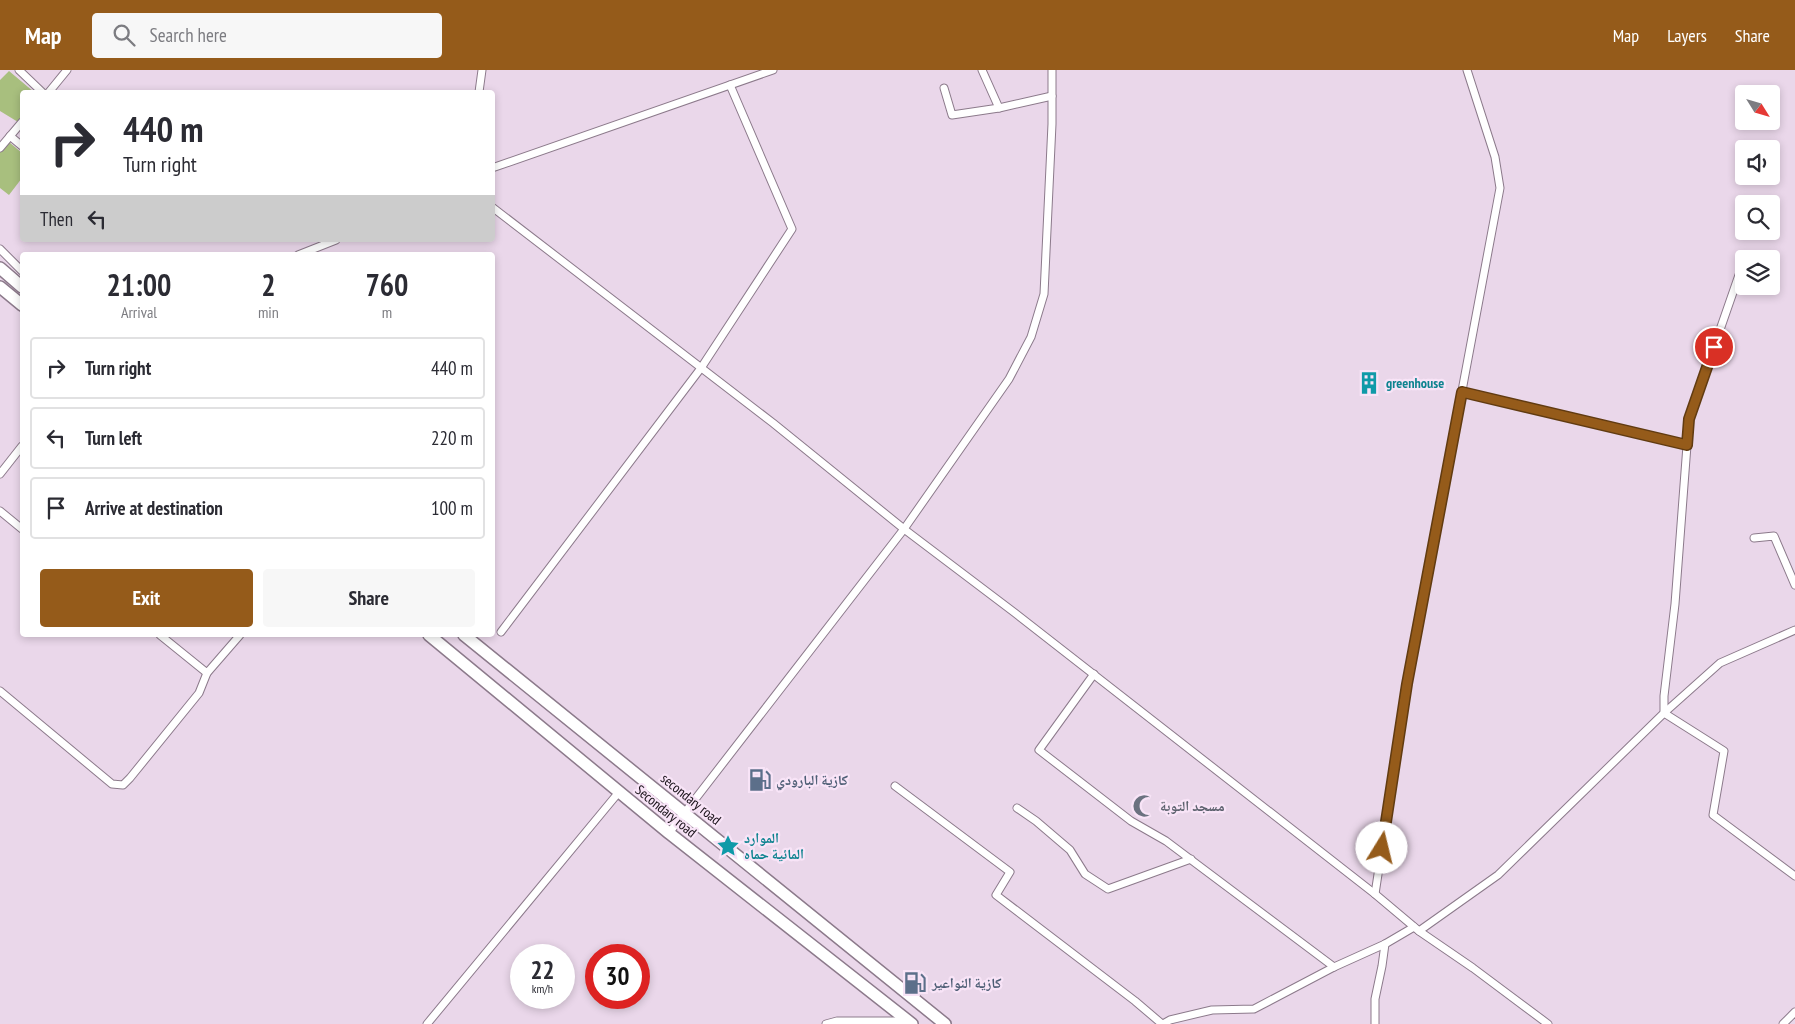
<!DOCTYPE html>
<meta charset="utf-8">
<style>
:root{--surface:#fff;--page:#f7f7f7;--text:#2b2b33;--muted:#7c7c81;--line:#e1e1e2;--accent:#955b1a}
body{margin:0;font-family:"PT Sans Narrow","Noto Naskh Arabic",sans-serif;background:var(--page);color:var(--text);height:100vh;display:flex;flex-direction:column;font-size:19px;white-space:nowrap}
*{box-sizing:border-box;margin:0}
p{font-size:16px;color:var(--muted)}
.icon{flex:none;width:28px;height:28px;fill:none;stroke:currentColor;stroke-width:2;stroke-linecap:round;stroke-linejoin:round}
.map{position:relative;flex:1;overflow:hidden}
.drawer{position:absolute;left:20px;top:182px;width:475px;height:385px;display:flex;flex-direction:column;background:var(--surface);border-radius:5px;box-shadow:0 2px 8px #0003}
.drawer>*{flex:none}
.guide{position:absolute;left:20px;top:20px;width:475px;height:152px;border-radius:5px;box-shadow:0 2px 8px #0003;background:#fff;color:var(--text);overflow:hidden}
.needle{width:32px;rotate:127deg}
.fabs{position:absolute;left:1735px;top:15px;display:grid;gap:10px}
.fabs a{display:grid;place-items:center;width:45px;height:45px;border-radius:5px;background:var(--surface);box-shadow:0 2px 8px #0003;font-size:25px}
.speed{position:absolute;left:510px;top:874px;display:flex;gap:10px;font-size:25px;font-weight:700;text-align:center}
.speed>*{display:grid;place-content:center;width:65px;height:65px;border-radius:50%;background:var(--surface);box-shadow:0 2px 8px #0003;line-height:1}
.speed small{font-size:12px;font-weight:400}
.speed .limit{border:8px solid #d22;background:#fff;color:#111}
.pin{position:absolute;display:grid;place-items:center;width:42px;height:42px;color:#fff;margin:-21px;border:2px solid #fff;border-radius:50%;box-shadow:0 1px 5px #0007}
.me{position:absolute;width:55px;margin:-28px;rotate:9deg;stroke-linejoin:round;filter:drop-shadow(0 0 4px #0008)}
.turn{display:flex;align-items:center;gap:18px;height:105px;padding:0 20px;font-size:22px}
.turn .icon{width:65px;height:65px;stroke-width:2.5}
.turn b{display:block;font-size:35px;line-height:42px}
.then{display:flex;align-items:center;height:48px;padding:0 20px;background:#0003;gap:10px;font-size:19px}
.eta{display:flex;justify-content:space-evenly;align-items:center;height:85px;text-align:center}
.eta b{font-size:30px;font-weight:800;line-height:35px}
.button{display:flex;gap:10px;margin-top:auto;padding:10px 20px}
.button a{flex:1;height:58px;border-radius:5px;background:var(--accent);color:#fff;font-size:20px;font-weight:800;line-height:58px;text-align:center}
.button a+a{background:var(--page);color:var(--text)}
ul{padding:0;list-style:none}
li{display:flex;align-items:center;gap:15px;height:62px;margin:0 10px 8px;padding:0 10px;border:2px solid var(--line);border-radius:5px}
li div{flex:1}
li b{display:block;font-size:19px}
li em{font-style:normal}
header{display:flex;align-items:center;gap:30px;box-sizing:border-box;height:70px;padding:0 25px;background:var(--accent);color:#fff}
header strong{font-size:24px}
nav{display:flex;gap:28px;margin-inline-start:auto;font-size:18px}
.search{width:350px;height:45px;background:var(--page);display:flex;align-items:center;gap:12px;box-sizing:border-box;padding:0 18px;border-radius:5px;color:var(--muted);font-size:19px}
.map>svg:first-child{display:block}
</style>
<header>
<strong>Map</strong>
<div class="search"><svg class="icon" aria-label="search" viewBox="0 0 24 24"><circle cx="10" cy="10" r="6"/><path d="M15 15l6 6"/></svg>Search here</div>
<nav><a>Map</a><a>Layers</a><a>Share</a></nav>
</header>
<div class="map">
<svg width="1795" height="954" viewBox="0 0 1795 954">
<rect width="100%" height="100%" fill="#ead7ea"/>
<g fill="#a8bf7e">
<polygon points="9,1 34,22 22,22 22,47 18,52 0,41 0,10"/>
<polygon points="9,72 22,83 22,108 9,125 0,118 0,82"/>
</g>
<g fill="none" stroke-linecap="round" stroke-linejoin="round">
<defs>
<g id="minor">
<polyline points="19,0 42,22"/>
<polyline points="982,0 999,38 1052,26"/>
<polyline points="944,18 952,45 999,38"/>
<polyline points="49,22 67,0"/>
<polyline points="479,22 482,0"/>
<polyline points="10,66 22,76"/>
<polyline points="0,78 22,52"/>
<polyline points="492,98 773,0"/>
<polyline points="492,137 773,353 904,459 1015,543 1375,824 1419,861 1473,898 1548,954"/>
<polyline points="0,179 22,201"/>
<polyline points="298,185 336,170"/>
<polyline points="1462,322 1687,375"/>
<polyline points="0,404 22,376"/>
<polyline points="0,441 22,459"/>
<polyline points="1754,468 1774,466 1795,515"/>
<polyline points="1795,560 1720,593 1664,643 1724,681 1713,745 1795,806"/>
<polyline points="501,562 701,298 792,159 730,15"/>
<polyline points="160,565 207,603 240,565"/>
<polyline points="1094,604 1039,680 1131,751 1166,771 1334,897"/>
<polyline points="0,621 112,714 123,715 130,708 199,623 207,603"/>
<polyline points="895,716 1010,802 996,825 1135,931 1162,954"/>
<polyline points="1017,738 1036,751 1070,780 1085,804 1108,819 1191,789"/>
<polyline points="669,763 904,459 1009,309 1031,267 1044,224 1052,54 1052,0"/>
<polyline points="1375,824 1407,614 1500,118 1495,87 1467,0"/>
<polyline points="1419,861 1498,805 1664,643 1664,626 1675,534 1689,349 1739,205"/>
<polyline points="427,954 619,722"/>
<polyline points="826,954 837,951 908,951"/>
<polyline points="1163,954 1170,950 1212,940 1254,939 1334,897 1385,874 1414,857"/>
<polyline points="1375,954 1375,929 1382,896 1385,874"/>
<polyline points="1783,954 1795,942"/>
</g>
<g id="primary">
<polyline points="0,198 22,217"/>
<polyline points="0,217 22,235"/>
<polyline points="429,565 669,763 912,954"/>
<polyline points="464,565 945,954"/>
</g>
</defs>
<use href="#minor" stroke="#8c7a8b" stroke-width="9"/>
<use href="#primary" stroke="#8c7a8b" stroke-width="14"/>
<use href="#minor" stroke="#fff" stroke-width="7"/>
<use href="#primary" stroke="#fff" stroke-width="11"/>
</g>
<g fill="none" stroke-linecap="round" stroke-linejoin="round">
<defs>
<polyline id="route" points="1382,778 1407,614 1462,322 1687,375 1689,349 1714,277"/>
</defs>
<use href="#route" stroke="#613b11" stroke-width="12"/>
<use href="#route" stroke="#955b1a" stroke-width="9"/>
</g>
<defs>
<symbol id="building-bare" viewBox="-9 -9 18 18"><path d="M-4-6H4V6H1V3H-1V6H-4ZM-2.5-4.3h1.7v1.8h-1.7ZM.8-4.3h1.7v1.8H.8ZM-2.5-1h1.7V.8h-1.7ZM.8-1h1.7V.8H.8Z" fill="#0f9aa8" stroke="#f8e4f7" stroke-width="2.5" paint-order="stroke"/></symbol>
<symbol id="fuel-bare" viewBox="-9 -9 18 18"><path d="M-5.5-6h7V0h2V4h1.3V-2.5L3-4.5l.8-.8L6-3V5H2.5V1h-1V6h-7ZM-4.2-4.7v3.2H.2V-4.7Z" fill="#5c6f8a" stroke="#f8e4f7" stroke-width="2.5" paint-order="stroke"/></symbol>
<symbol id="mosque-bare" viewBox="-9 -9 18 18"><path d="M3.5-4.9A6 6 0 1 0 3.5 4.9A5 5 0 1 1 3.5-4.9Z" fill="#6b7280" stroke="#f8e4f7" stroke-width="2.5" paint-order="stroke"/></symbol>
<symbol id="sight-bare" viewBox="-9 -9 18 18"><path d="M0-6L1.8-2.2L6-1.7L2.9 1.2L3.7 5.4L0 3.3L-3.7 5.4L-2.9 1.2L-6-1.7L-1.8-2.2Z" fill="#0f9aa8" stroke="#f8e4f7" stroke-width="2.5" paint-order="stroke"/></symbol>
</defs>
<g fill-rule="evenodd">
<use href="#building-bare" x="1353" y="297" width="32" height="32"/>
<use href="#fuel-bare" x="744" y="694" width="32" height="32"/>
<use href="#mosque-bare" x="1128" y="720" width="32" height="32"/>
<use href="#sight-bare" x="712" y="760" width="32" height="32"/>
<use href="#fuel-bare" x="899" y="897" width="32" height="32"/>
</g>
<g text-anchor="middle" stroke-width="4.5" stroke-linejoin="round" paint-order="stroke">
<g font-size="14" font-weight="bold" fill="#0d838f" stroke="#f8e4f7" text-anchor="start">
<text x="1386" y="318">greenhouse</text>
<text x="744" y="773">الموارد<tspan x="744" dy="16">المائية حماه</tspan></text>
</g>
<g font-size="14" font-weight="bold" fill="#4e5e75" stroke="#f8e4f7" text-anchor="start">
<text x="776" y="715">كازية البارودي</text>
<text x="932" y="918">كازية النواعير</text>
</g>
<g font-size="14" fill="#181118" stroke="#f8e4f7">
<text transform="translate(691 729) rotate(39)" y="5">secondary road</text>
<text transform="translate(666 741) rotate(39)" y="5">Secondary road</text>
</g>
<g font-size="14" font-weight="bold" fill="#5b616d" stroke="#f8e4f7" text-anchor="start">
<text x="1160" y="741">مسجد التوبة</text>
</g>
</g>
</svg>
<div class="fabs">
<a><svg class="needle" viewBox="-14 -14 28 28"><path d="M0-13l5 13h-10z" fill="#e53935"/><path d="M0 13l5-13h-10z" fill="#7c7c81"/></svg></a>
<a><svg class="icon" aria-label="sound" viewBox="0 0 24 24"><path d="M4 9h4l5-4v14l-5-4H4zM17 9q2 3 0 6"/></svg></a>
<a><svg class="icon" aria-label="search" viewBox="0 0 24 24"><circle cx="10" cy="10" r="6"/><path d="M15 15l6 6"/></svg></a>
<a><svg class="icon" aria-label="layers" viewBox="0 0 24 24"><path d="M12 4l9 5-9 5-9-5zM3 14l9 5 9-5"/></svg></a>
</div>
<div class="speed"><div>22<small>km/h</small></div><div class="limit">30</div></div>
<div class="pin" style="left:1714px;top:277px;background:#d93025"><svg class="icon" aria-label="arrive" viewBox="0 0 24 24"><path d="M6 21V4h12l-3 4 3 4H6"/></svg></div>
<svg class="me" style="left:1382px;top:778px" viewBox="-20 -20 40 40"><circle r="19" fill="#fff"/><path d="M0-13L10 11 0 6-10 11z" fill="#955b1a"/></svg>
<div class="guide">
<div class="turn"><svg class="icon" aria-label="right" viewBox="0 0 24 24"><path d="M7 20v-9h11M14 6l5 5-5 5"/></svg><div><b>440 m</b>Turn right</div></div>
<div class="then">Then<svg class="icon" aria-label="left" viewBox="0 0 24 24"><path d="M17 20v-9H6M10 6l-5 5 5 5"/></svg></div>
</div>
<section class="drawer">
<div class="eta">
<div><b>21:00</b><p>Arrival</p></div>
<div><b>2</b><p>min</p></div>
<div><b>760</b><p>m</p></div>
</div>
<ul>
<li><svg class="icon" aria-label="right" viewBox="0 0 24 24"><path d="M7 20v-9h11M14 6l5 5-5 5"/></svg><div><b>Turn right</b></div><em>440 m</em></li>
<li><svg class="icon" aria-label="left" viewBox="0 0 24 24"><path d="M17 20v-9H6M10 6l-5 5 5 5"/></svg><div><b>Turn left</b></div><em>220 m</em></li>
<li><svg class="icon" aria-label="arrive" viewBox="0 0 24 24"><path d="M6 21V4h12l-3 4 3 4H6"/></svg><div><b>Arrive at destination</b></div><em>100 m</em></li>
</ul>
<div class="button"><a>Exit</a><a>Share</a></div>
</section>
</div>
